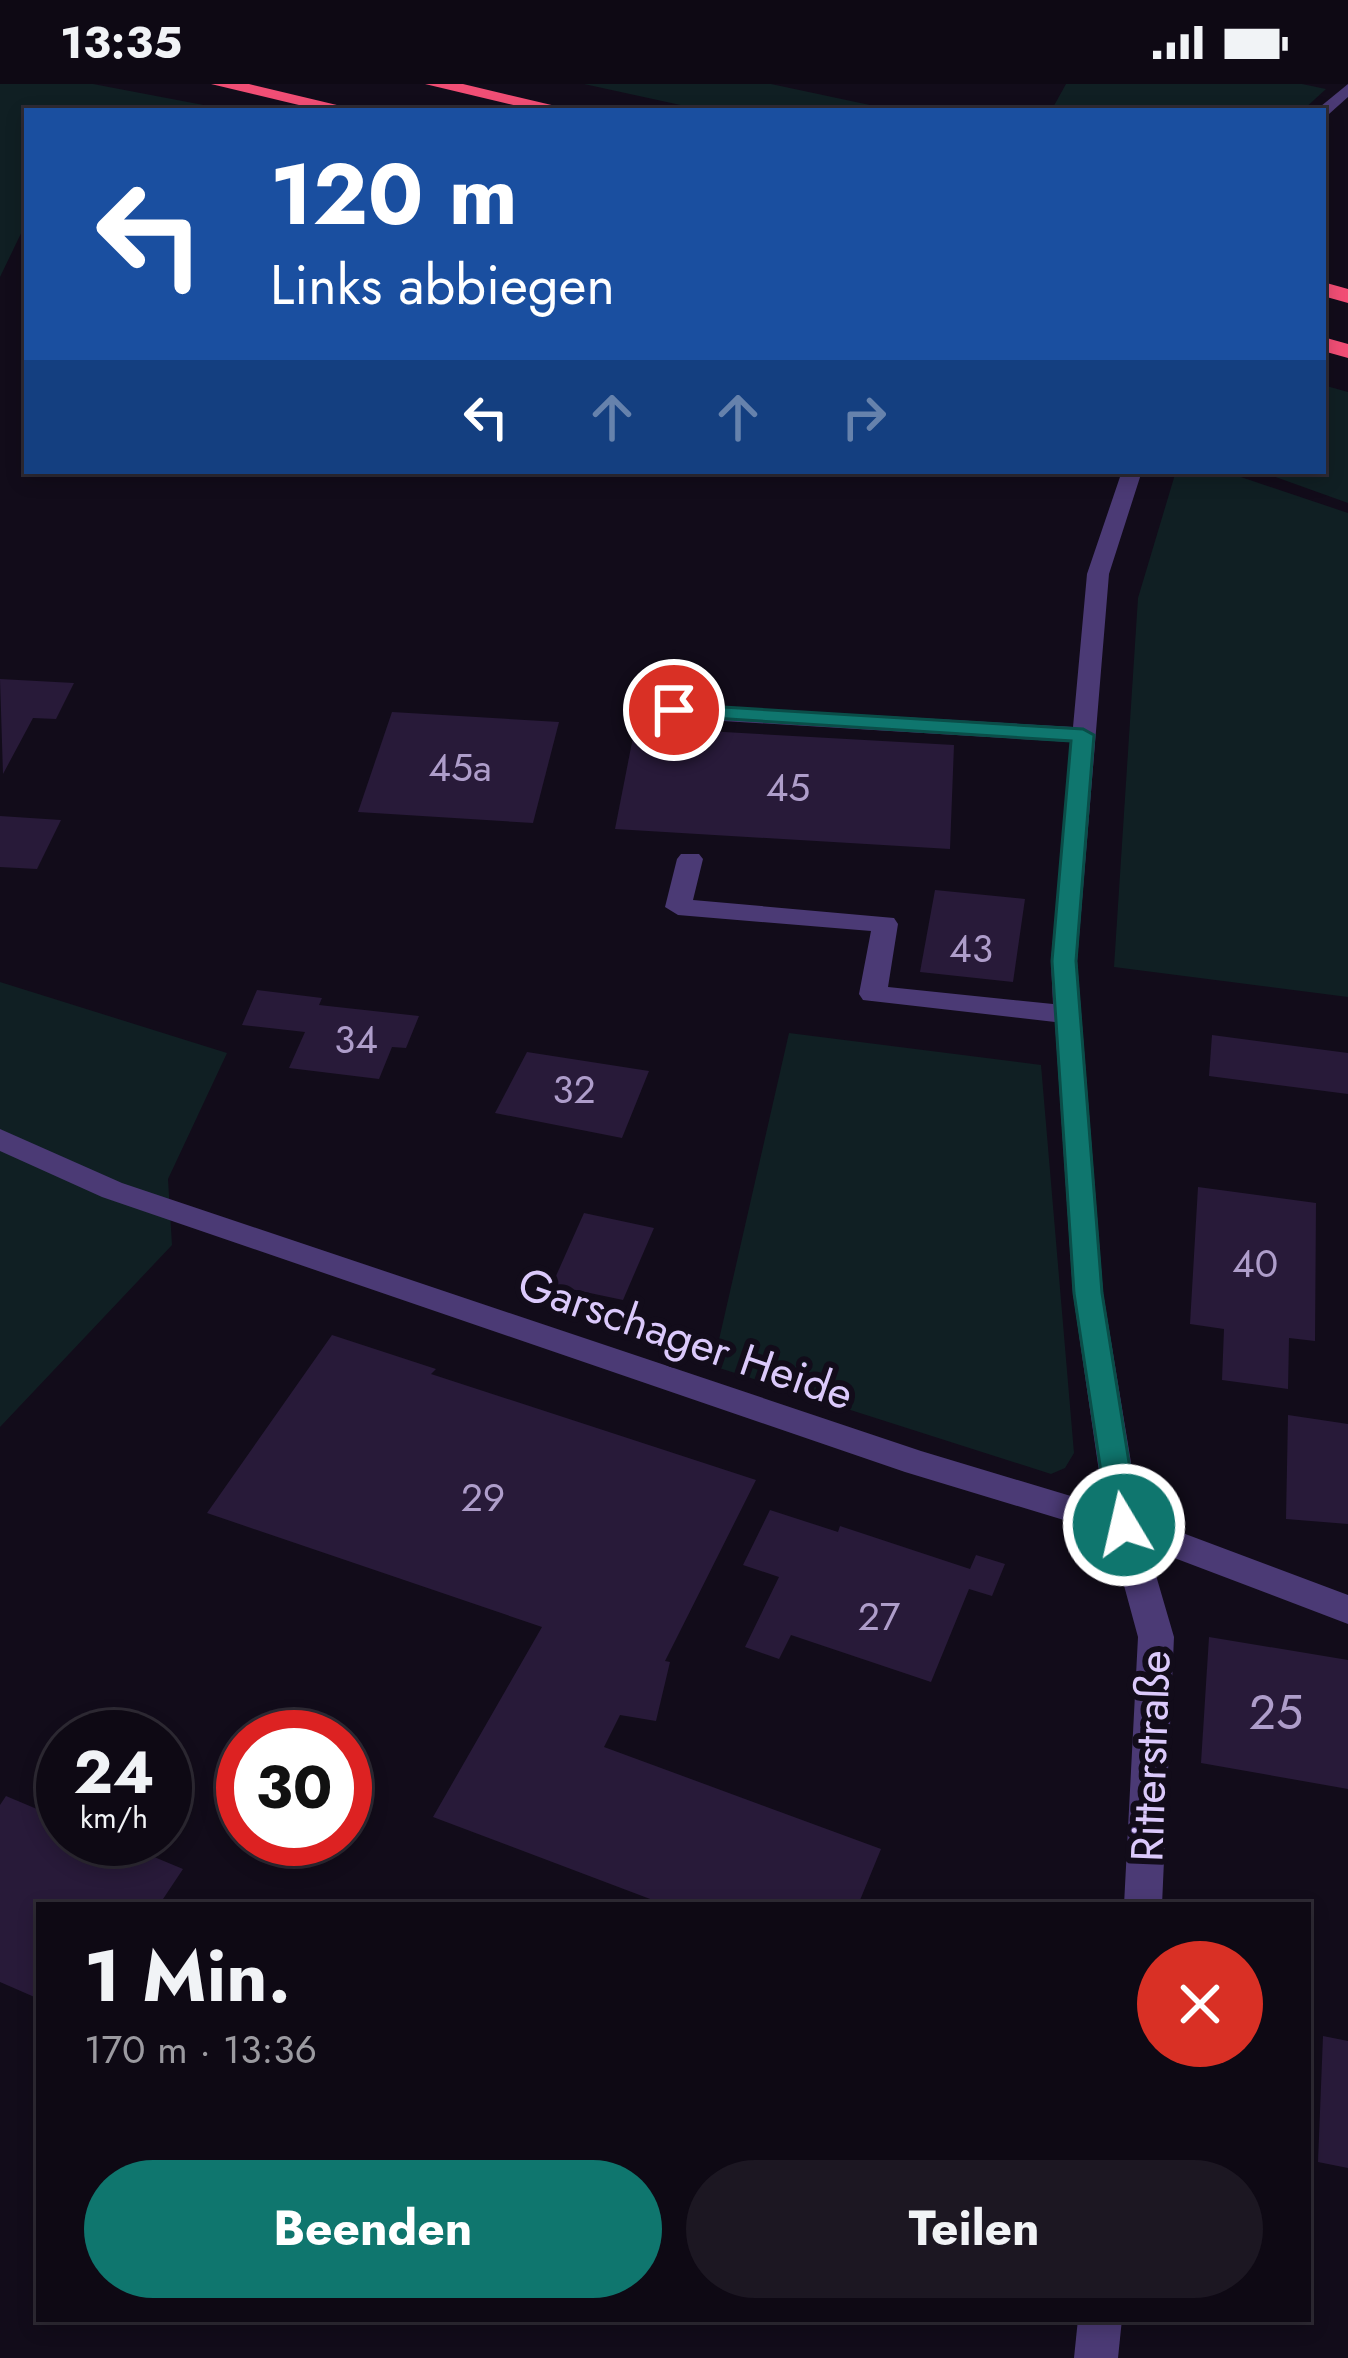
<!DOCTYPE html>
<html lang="de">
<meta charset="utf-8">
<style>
:root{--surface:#0e0914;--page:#1c1722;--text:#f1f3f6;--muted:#9b9aa0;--line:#2e2a34;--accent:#0f766e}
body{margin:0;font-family:Jost,sans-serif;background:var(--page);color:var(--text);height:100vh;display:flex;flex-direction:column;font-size:45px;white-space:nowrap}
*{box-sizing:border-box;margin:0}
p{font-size:39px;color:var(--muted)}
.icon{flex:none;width:66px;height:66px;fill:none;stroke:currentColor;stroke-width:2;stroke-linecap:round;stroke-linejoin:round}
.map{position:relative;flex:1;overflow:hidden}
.sheet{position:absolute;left:36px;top:1818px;width:1275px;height:420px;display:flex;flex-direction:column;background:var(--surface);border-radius:0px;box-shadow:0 6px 18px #0003,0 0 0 3px var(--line)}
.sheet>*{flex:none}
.banner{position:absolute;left:24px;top:24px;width:1302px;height:366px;border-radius:0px;box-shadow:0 6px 18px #0003,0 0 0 3px var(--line);background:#1a4fa0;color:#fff;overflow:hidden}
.speed{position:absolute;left:36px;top:1626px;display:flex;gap:24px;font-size:60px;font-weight:700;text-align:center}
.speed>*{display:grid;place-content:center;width:156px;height:156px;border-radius:50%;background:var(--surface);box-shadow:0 6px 18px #0003,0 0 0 3px var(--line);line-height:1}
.speed small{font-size:30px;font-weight:400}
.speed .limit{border:18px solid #d22;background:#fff;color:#111}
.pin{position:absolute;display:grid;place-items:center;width:102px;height:102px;color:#fff;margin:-51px;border:6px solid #fff;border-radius:50%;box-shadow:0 3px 12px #0007}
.me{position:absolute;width:132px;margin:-66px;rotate:351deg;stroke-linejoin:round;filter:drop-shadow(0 0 9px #0008)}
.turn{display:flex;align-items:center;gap:42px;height:252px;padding:0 48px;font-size:54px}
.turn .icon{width:156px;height:156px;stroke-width:2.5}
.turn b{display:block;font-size:84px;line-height:102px}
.lanes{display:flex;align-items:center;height:114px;padding:0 48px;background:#0003;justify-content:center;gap:60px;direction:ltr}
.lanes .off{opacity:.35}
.round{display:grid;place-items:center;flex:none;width:126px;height:126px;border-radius:63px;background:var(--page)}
.summary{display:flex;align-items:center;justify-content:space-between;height:204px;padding:0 48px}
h1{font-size:72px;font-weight:700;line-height:90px}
.action{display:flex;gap:24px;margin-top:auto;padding:24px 48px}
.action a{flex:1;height:138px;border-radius:72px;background:var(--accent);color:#fff;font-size:48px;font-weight:700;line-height:138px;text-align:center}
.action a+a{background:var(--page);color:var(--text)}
.status{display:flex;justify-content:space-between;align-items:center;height:84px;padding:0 60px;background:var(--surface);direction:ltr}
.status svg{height:33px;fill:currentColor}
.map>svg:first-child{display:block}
</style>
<div class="status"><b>13:35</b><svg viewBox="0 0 49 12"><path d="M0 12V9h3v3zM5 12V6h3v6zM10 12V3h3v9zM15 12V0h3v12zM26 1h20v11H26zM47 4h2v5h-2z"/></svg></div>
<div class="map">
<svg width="1348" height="2274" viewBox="0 0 1348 2274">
<rect width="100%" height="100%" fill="#120c1a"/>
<g fill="#101f23">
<polygon points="0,0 93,0 235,27 27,27 27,137 0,193"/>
<polygon points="584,0 771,0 898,27 708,27"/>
<polygon points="1066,0 1302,0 1326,5 1302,27 1051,27"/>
<polygon points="1323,301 1348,308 1348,419 1259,387 1323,387"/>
<polygon points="1176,387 1223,387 1348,429 1348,913 1114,883 1138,514"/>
<polygon points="0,898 227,969 168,1095 172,1161 0,1343"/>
<polygon points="789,949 1041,981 1074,1369 1065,1384 1051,1390 713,1282"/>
</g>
<g fill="#281a39">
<polygon points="0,595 74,599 56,635 33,634 3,690"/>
<polygon points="392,628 559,638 533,739 358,728"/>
<polygon points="635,643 954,661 950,765 615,745"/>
<polygon points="0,732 61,736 37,785 0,783"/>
<polygon points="935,806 1025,815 1013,898 920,888"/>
<polygon points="257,906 322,914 319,921 419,932 406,964 392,963 379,995 289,984 305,948 242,941"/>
<polygon points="1212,951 1348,969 1348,1010 1209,992"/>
<polygon points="527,968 649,987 622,1054 495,1029"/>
<polygon points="1198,1103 1316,1119 1315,1257 1289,1254 1288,1305 1222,1296 1224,1245 1190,1240"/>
<polygon points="584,1129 654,1144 623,1216 552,1201"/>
<polygon points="332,1251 436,1285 431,1290 756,1396 665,1577 670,1578 656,1637 620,1631 604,1663 881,1765 858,1821 666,1821 433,1733 542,1543 207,1429"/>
<polygon points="1288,1331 1348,1340 1348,1440 1286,1435"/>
<polygon points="770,1426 838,1448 840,1442 970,1485 976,1471 1005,1480 992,1512 969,1505 931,1598 791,1551 779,1575 745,1563 779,1493 743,1481"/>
<polygon points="1209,1553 1348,1576 1348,1705 1201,1679"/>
<polygon points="6,1712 63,1736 63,1755 111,1755 183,1785 159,1821 39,1821 39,1915 0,1898 0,1721"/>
<polygon points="1323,1952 1348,1957 1348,2084 1318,2078"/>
</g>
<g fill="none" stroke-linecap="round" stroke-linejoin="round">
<g fill="#4b3a75" fill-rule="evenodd">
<polygon points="1348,0 1348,13 1329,30 1315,27"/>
<polygon points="1122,387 1142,387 1109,490 1077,877 1103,1209 1140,1433 1348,1511 1348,1540 1148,1464 1174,1553 1162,1821 1124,1821 1138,1553 1110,1450 905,1388 102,1113 0,1067 0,1045 122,1099 921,1367 1104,1422 1073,1209 1055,938 863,916 859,910 871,847 678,831 665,823 677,775 681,770 699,770 703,775 693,816 894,834 898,840 888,903 1053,920 1051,877 1071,658 674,634 662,627 674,620 1073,643 1087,490"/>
<polygon points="1078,2235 1122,2235 1118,2274 1074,2274"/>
</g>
<g fill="#f14e75" fill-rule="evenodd">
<polygon points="211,0 249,0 362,27 324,27"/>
<polygon points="425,0 463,0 577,27 539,27"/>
<polygon points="1323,198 1348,205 1348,219 1323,212"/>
<polygon points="1323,253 1348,260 1348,274 1323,267"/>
</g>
</g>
<polygon fill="#0f766e" stroke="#0a4d48" stroke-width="3" points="674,620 1083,645 1094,651 1076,877 1102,1209 1139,1441 1135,1450 1124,1453 1109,1441 1074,1209 1052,877 1071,657 666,631 663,626"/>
<g text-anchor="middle" stroke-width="12" stroke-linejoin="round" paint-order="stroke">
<g font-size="39" fill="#ae9dca">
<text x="460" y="697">45a</text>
<text x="788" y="717">45</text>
<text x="971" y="878">43</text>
<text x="356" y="969">34</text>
<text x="574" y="1019">32</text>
<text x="1255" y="1193">40</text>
<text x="483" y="1427">29</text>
<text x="879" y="1546">27</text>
</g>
<g font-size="45" fill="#dbc9fb" stroke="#120c1a">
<text transform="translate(686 1254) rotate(19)" y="16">Garschager Heide</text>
<text transform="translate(1150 1672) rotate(-88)" y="16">Ritterstraße</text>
</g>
<g font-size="48" fill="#ae9dca">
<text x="1276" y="1645">25</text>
</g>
</g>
</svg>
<div class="speed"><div>24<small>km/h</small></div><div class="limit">30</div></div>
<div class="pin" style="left:674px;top:626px;background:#d93025"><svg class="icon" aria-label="arrive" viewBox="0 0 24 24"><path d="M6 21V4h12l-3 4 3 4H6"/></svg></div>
<svg class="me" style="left:1124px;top:1441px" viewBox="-20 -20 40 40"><circle r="17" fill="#0f766e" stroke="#fff" stroke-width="3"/><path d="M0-11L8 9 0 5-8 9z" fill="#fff"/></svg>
<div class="banner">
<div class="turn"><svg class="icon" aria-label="left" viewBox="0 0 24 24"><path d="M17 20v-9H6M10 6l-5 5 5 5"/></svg><div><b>120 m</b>Links abbiegen</div></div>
<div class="lanes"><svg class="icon" aria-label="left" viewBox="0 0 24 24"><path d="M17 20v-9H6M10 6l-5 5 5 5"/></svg><svg class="icon off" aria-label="ahead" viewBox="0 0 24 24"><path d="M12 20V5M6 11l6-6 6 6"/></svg><svg class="icon off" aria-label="ahead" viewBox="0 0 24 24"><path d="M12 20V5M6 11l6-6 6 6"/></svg><svg class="icon off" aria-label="right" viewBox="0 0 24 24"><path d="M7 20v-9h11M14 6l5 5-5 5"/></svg></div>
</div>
<section class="sheet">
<div class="summary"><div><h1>1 Min.</h1><p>170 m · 13:36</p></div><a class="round" style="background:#d93025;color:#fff"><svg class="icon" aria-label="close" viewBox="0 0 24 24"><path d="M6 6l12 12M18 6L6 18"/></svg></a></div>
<div class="action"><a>Beenden</a><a>Teilen</a></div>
</section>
</div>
